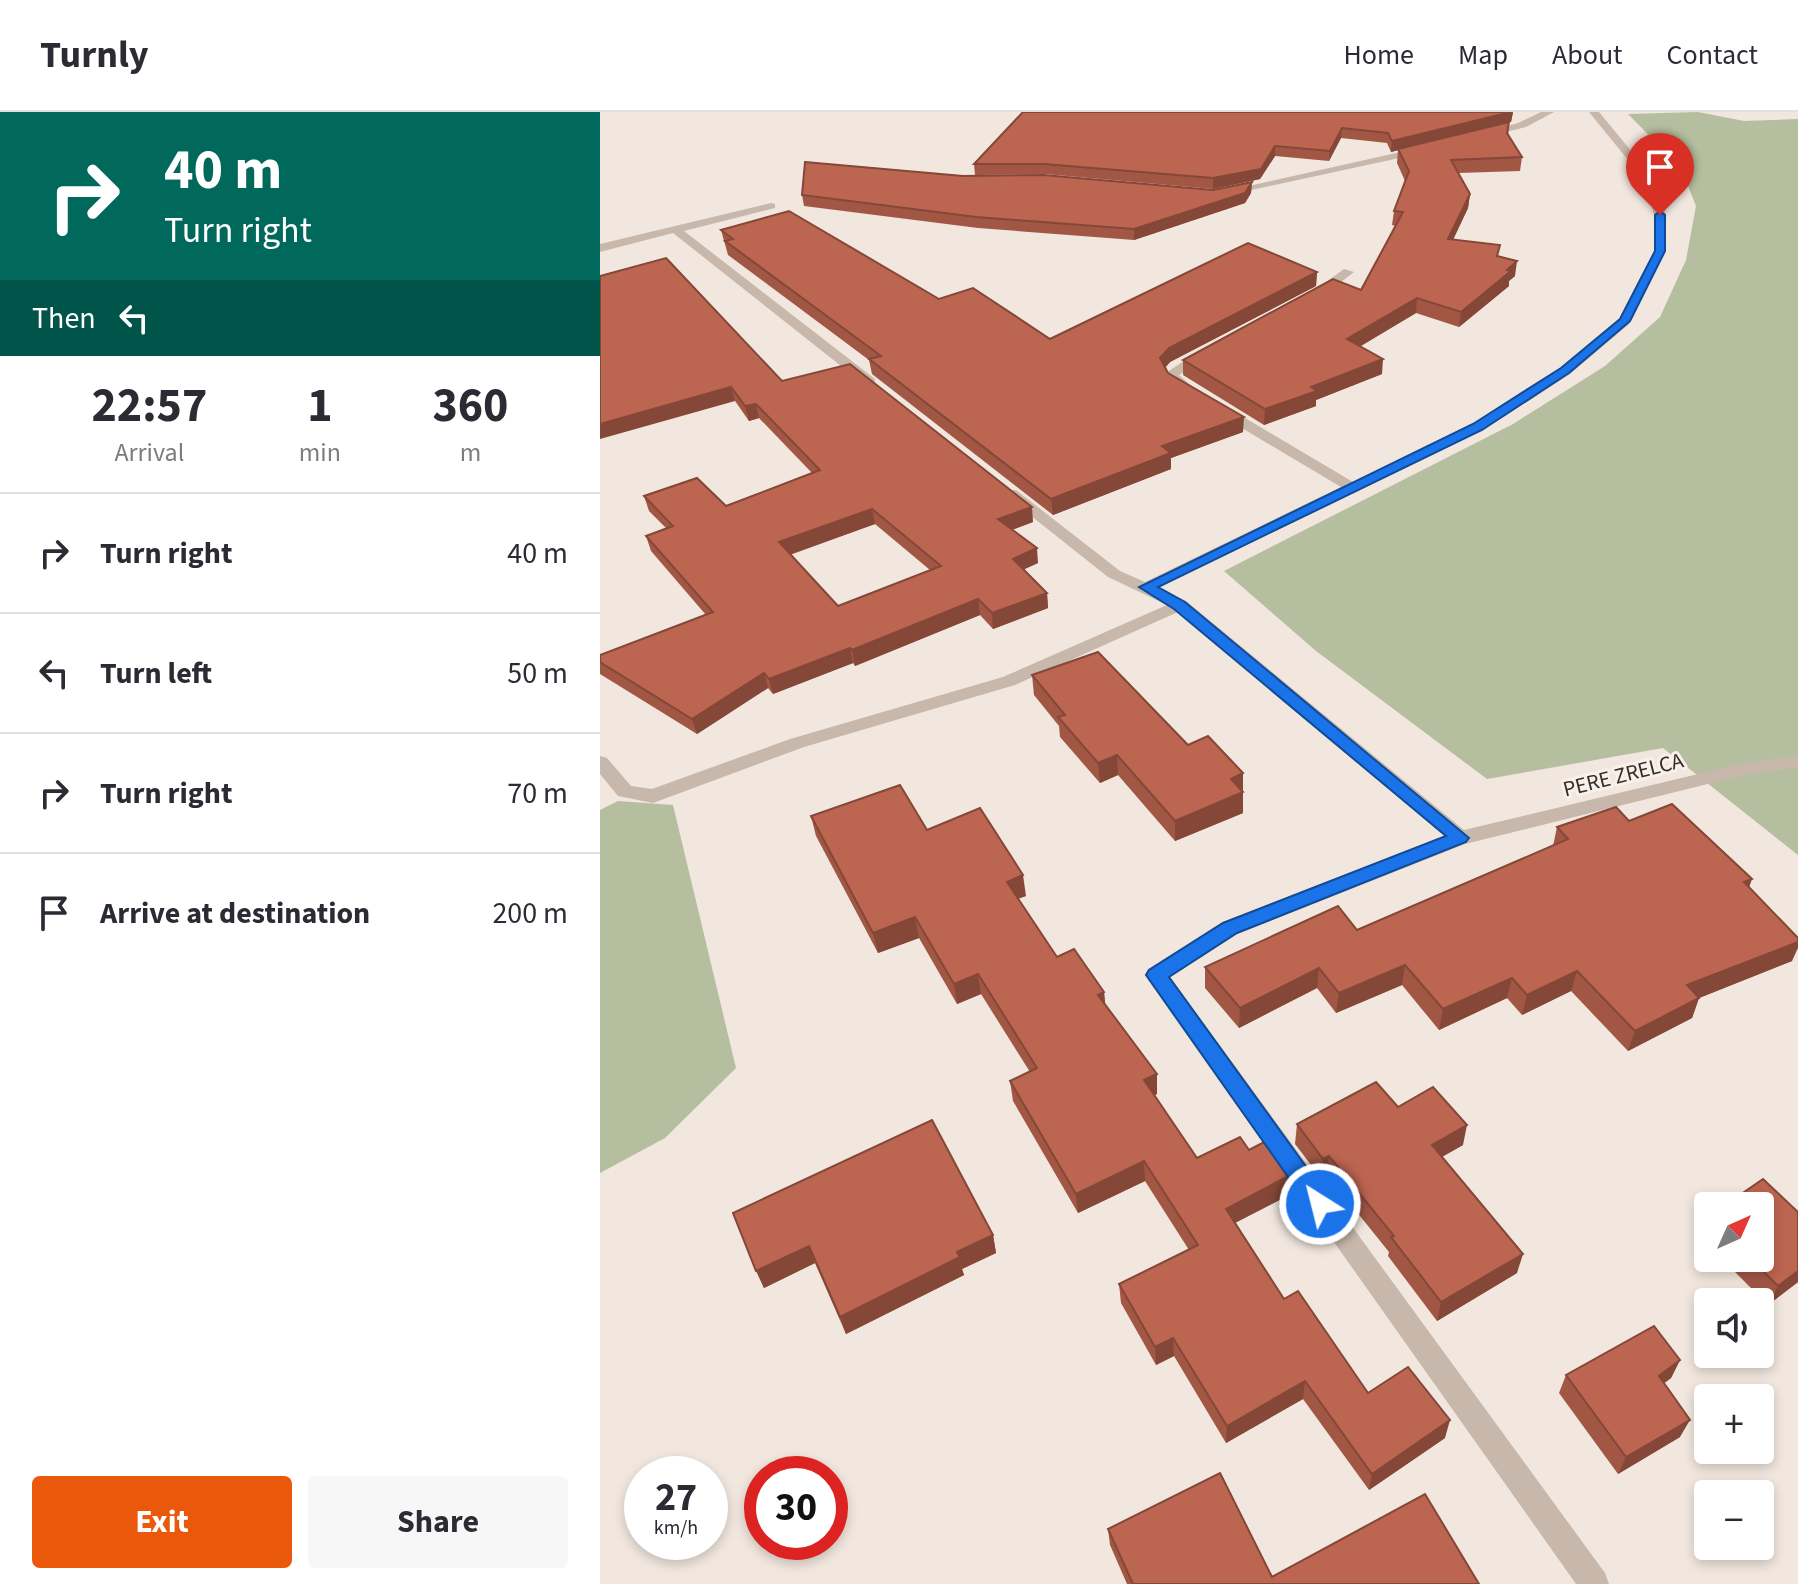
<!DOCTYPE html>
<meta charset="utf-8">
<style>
:root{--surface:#fff;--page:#f7f7f7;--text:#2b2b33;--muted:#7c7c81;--line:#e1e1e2;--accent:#ea580c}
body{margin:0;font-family:"Source Sans 3",sans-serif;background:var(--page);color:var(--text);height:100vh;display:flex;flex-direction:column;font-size:30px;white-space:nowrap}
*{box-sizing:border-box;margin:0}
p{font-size:26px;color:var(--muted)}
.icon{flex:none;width:44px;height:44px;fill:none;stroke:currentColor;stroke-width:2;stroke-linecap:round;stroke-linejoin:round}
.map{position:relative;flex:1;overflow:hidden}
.details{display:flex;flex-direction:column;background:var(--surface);width:600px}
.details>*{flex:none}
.hud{background:#00695c;color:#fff;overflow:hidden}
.needle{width:52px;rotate:45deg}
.tools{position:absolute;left:1094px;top:1080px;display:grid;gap:16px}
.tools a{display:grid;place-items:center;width:80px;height:80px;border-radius:8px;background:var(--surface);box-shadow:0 4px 12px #0003;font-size:40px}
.speed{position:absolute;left:24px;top:1344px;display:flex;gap:16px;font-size:40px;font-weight:700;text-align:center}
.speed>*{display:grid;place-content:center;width:104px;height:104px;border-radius:50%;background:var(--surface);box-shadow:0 4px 12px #0003;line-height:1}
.speed small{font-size:20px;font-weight:400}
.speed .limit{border:12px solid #d22;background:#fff;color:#111}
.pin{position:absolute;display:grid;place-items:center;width:68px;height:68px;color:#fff;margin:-82px -34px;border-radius:50% 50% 50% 0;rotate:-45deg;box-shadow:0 0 8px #0007}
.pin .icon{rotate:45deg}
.me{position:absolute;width:88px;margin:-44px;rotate:324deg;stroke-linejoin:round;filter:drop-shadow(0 0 6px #0008)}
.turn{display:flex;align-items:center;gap:28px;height:168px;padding:0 32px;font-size:36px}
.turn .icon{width:104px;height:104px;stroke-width:2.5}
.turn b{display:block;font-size:56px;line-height:68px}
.then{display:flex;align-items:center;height:76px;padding:0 32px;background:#0003;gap:16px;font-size:30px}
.eta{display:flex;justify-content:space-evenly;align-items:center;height:136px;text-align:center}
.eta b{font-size:48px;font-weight:700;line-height:56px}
.button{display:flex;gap:16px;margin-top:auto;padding:16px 32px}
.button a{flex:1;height:92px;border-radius:8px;background:var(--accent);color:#fff;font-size:32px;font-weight:700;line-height:92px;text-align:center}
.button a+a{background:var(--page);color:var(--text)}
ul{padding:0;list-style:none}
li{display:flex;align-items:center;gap:24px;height:120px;padding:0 32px;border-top:2px solid var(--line)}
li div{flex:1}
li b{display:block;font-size:30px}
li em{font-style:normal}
header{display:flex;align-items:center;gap:48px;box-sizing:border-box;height:112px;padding:0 40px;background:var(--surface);border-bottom:2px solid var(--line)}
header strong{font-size:38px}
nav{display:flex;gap:44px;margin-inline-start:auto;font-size:28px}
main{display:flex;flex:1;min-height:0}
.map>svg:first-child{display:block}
</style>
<header>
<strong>Turnly</strong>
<nav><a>Home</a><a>Map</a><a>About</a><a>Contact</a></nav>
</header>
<main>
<section class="details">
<div class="hud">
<div class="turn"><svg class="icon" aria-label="right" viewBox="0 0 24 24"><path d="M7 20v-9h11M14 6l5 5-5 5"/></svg><div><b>40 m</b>Turn right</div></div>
<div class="then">Then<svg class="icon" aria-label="left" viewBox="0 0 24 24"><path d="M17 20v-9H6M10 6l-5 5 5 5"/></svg></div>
</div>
<div class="eta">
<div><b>22:57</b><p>Arrival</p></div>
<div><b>1</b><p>min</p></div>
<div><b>360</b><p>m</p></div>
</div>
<ul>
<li><svg class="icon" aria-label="right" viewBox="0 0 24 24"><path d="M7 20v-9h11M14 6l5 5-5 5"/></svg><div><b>Turn right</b></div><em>40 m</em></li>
<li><svg class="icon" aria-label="left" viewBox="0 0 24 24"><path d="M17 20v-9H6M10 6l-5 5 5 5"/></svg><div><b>Turn left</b></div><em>50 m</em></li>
<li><svg class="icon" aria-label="right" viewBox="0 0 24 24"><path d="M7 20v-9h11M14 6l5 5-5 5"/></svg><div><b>Turn right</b></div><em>70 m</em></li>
<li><svg class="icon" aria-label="arrive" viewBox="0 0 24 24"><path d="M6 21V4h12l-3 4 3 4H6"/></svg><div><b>Arrive at destination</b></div><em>200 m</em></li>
</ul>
<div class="button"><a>Exit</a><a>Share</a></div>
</section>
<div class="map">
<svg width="1198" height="1472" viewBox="0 0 1198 1472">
<rect width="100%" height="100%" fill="#f1e7de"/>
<g fill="#b5bf9f">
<polygon points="1098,0 1144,9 1198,7 1198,743 1063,636 887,667 716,539 624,459 913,312 1005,254 1060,205 1086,148 1096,94 1081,56 1028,2"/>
<polygon points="18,689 73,693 136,956 65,1026 0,1061 0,698"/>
</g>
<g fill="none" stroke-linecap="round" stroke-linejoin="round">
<g fill="#c8b7ab" fill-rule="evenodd">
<polygon points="941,0 954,0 926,15 885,25 880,22 918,11"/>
<polygon points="989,0 999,0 1056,69 1066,103 1066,139 1029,212 970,262 883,318 558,476 586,489 864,718 1144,651 1198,643 1198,655 1144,663 865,732 637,822 570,865 1005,1461 1009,1472 976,1472 545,863 548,857 623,810 845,724 578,500 415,573 204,635 53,691 18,684 0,662 0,644 7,646 31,674 52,677 190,627 403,565 567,493 508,465 406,384 406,378 416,378 520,459 545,470 741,375 615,300 615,294 625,294 753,370 873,312 960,256 1019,207 1054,139 1054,103 1046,70"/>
<polygon points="823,35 827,36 827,40 628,83 622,80"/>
<polygon points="171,91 175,92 175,96 84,119 275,267 275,273 265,273 73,121 0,140 0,132"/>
<polygon points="744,157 754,160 719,187 711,187 711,181"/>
<polygon points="600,238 612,241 579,263 596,278 584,281 563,263"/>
</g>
</g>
<g fill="#a25745" fill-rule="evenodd">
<polygon points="423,0 913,0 911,10 909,10 908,22 922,45 920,59 858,61 870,82 868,96 853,128 899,145 915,164 909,169 909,174 859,215 816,201 760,234 782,262 716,288 716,294 664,313 583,263 583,248 761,178 796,114 792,113 794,99 805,69 797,51 798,38 791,40 787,31 741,26 729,49 675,44 660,67 613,77 445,62 375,63 374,52"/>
<polygon points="363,64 613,78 652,70 651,81 645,91 534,128 378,116 204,94 202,83"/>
<polygon points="121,118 339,187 450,227 717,160 716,174 570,250 565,255 568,261 643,320 571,346 571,357 453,403 272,262 269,248 128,143"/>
<path d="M0 164 182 269 433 410 412 418 438 451 424 457 447 481 448 496 393 517 380 503 255 554 253 551 173 582 168 576 97 622 0 562V543L106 503 51 439 46 424 66 416 49 399 44 384 126 394 212 361 159 306 149 309 135 289ZM275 412 330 458 238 494 190 443Z"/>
<polygon points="432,563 588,633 643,661 643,701 575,729 518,663 500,671 460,625 459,614 434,583"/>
<polygon points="211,704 327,718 426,784 418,786 457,845 504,880 505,892 557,982 554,983 597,1046 649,1038 695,1080 635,1111 684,1187 768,1281 845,1326 769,1378 703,1287 626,1331 574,1244 556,1253 521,1191 519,1172 589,1138 545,1069 478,1101 413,989 410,969 430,960 381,882 357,892 319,826 278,841 216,724"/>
<polygon points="1029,709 1149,776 1192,849 1099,886 1092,906 1028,939 971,879 922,903 907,886 839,918 802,873 736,901 717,876 639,916 605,876 605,855 757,818 953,734 957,715"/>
<polygon points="798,995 863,1033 842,1045 917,1161 837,1209 788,1144 789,1140 727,1063 721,1066 695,1032 697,1012"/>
<polygon points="1198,1100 1198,1170 1168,1193 1121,1146 1160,1146"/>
<polygon points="133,1101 393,1123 396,1141 362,1157 364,1163 246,1222 215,1151 164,1176"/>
<polygon points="1108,1105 1108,1133 1099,1125"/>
<polygon points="1080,1248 1071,1266 1064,1271 1080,1325 1018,1362 959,1281 966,1263"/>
<polygon points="508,1417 672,1465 879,1472 527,1472 510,1433"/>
</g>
<g fill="#844738">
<polygon points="913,0 911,10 909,10 908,23 907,21 909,10 791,40 792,29"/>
<polygon points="742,16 741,26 729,49 730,39"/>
<polygon points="675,34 675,44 660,67 613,77 613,66"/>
<polygon points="652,70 651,81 645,91 534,128 534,117"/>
<polygon points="870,82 868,96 846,142 848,127"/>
<polygon points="917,149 915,164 909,169 909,174 859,215 861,200"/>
<polygon points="717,160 716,174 570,250 561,261 560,246 569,236"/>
<polygon points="817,186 816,201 746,243 747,227"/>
<polygon points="783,247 782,262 716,288 716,294 664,313 665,297 711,275"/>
<polygon points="131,275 135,289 0,327 0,312"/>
<polygon points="156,292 159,306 149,309 145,294"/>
<polygon points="644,305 643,320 571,346 571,357 453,403 451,387 562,334"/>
<polygon points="432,395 433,410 400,422 398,407"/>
<polygon points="272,397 275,412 182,445 179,430"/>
<polygon points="437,436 438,451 414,462 413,447"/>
<polygon points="447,481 448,496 393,517 392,501"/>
<polygon points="378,487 380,503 255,554 252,538"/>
<polygon points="250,536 253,551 173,582 169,567"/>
<polygon points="164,561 168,576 97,622 92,607"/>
<polygon points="517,643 518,663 500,671 498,651"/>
<polygon points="643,661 643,701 575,729 575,709 631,667"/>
<polygon points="423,763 426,784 410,790 407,770"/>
<polygon points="1152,767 1145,787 1144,770"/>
<polygon points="315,805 319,826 278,841 273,821"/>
<polygon points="1198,830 1198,836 1192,849 1099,886 1092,906 1028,939 1035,919 1087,873"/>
<polygon points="805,853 802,873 736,901 739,881"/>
<polygon points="719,856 717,876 639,916 640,896"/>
<polygon points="977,859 971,879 922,903 927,883"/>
<polygon points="378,862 381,882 357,892 354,872"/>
<polygon points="912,866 907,886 839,918 843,897"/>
<polygon points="504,880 506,900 498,883"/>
<polygon points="557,962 557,982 545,988 544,968"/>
<polygon points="867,1013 863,1033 829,1052 832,1033"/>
<polygon points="729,1044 727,1063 721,1066 723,1047"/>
<polygon points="544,1049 545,1069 478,1101 476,1082"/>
<polygon points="696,1060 695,1080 625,1116 626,1097"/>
<polygon points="393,1123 396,1141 362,1157 364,1163 246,1222 240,1205 357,1140"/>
<polygon points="209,1134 215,1151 164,1176 156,1159"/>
<polygon points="923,1142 917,1161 837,1209 841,1190"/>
<polygon points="1198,1159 1198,1170 1168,1193 1178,1174"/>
<polygon points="573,1226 574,1244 556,1253 555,1235"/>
<polygon points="1080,1248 1071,1266 1050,1282 1059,1264"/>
<polygon points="705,1269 703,1287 626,1331 627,1314"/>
<polygon points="850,1308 845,1326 769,1378 772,1362"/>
<polygon points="1090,1308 1080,1325 1018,1362 1026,1345"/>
</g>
<g fill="#bc6550" stroke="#844738" stroke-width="2" fill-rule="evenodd">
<polygon points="423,0 911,0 792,29 788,21 742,16 730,39 675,34 661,57 613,66 444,52 374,52"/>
<polygon points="909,10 907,21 922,45 851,48 870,82 848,127 900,133 897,144 917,149 907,158 911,159 861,200 817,186 747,227 783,247 711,275 717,279 665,297 583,248 733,167 761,178 803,100 794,99 809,59 798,37"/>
<polygon points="205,50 363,64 444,63 613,78 652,70 645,81 534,117 376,105 202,83"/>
<polygon points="189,99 339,187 373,176 450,227 648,131 717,160 569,236 560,246 568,261 644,305 562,334 571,341 451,387 269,247 281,244 125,129 133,127 121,118"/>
<path d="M66 146 182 269 250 252 432 395 398 407 437 436 413 447 447 481 392 501 378 487 252 538 250 536 169 567 164 561 92 607 0 550V543L113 500 46 424 73 414 44 384 97 366 126 394 220 358 156 292 145 294 131 275 0 312V164ZM272 397 341 454 238 494 179 430Z"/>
<polygon points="498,540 588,633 608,624 643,661 631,667 643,680 575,709 517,643 498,651 458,605 465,603 432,563"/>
<polygon points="300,673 327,718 380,696 423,763 407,770 457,845 474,837 504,880 498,883 557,962 544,968 597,1046 640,1025 649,1038 672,1026 696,1060 626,1097 684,1187 698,1179 768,1281 808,1255 850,1308 772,1362 705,1269 627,1314 573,1226 555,1235 519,1172 598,1133 544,1049 476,1082 410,969 437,956 378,862 354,872 315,805 273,821 211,704"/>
<polygon points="1072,692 1152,767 1144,770 1198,826 1198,830 1087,873 1099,886 1035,919 977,859 927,883 912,866 843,897 805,853 739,881 719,856 640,896 605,855 738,794 757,818 968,727 957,715 1016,695 1029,709"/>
<polygon points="776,970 798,995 833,975 867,1013 832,1033 923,1142 841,1190 791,1125 794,1124 729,1044 723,1047 697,1012"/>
<polygon points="332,1008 393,1123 357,1140 360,1145 240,1205 209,1134 156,1159 133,1101"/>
<polygon points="1163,1067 1198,1100 1198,1159 1178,1174 1150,1146 1160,1146 1160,1094 1124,1094"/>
<polygon points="1054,1214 1080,1248 1059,1264 1090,1308 1026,1345 966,1263"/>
<polygon points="620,1361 672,1465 825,1382 879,1472 533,1472 508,1417"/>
</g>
<polygon fill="#1a73e8" stroke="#114b97" stroke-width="2" points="1060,99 1065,103 1065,139 1030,209 969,261 882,318 558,475 585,490 869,726 866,730 637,821 569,865 728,1085 732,1092 728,1099 720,1101 712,1099 546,863 549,858 623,811 846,724 574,497 539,475 873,312 961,256 1020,207 1055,139 1055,103"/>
<g text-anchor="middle" stroke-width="6" stroke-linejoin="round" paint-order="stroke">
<g font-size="22" fill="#362d2a" stroke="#f8f1ea">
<text transform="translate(1023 662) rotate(-14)" y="8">PERE ZRELCA</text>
</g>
</g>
</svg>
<div class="tools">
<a><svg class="needle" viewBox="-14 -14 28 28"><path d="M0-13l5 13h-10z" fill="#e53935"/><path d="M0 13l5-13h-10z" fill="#7c7c81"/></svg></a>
<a><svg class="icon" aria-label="sound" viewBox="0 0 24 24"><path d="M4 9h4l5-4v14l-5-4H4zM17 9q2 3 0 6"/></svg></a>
<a>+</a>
<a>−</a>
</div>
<div class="speed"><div>27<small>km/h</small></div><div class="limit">30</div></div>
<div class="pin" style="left:1060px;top:103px;background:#d93025"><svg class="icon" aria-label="arrive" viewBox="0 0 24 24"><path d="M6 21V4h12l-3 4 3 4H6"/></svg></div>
<svg class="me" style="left:720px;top:1092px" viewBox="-20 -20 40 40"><circle r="17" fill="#1a73e8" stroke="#fff" stroke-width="3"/><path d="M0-11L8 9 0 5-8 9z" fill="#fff"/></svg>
</div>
</main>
